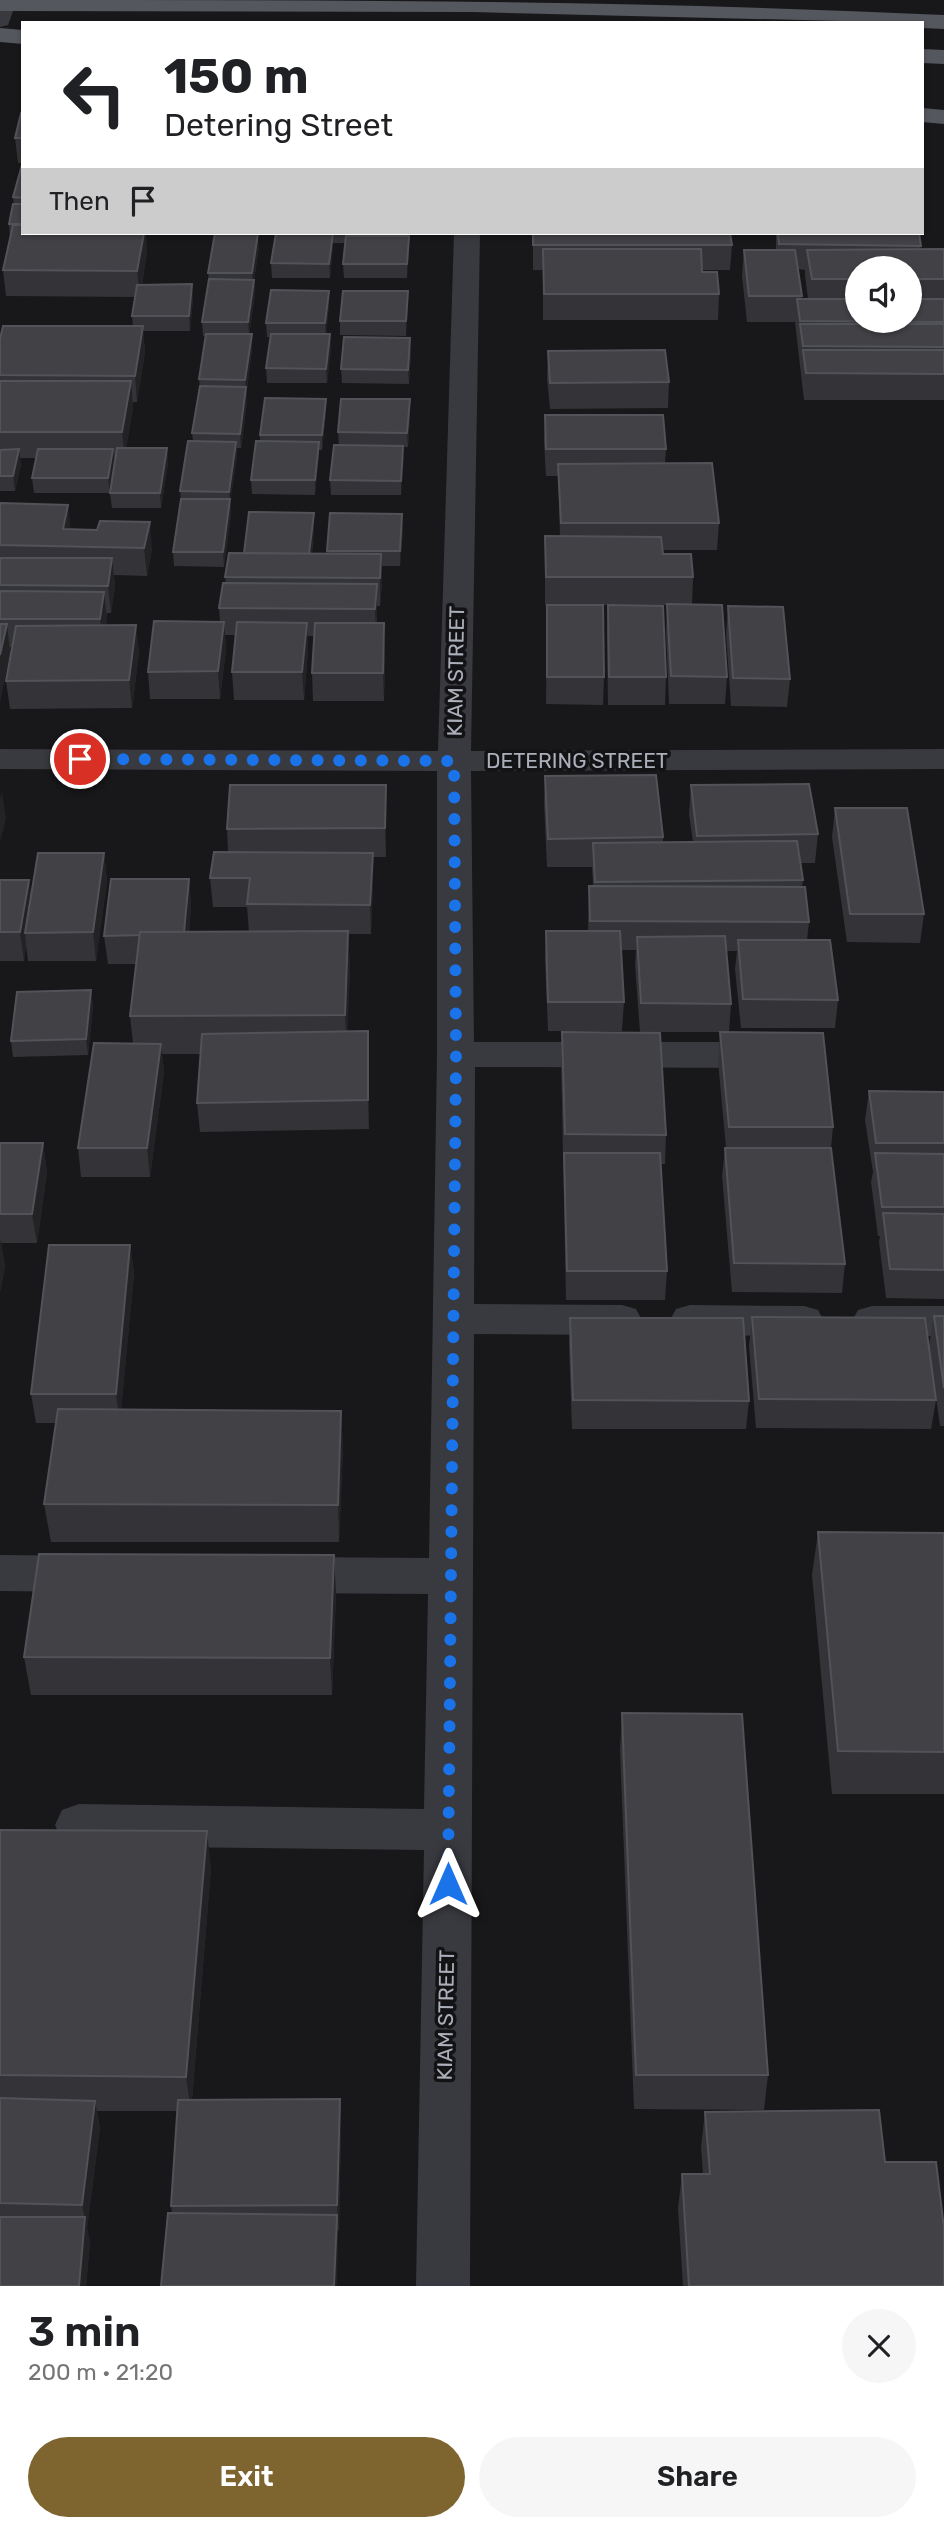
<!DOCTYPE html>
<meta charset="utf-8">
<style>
:root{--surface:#fff;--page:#f6f6f6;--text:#202124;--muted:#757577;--accent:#7e642e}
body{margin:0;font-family:Rubik,sans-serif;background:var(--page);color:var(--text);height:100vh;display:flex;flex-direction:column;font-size:26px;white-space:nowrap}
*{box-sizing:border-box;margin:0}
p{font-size:23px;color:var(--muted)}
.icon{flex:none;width:38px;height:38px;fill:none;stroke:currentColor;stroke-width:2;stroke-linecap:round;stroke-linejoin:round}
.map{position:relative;height:2286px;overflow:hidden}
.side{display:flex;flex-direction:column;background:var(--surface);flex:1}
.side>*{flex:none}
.top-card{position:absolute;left:21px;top:21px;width:903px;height:214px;border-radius:0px;box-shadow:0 2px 5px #0004;background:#fff;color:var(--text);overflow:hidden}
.controls{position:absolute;left:845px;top:256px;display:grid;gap:14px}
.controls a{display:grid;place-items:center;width:77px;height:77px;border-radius:50%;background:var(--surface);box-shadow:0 2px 5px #0004;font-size:35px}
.pin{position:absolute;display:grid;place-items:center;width:60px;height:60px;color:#fff;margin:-30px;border:4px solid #fff;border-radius:50%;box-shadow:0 2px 7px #0007}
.me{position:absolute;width:77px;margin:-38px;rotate:0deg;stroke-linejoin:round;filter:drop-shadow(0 0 5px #0008)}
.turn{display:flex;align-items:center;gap:24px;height:147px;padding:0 28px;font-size:32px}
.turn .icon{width:91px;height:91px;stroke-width:2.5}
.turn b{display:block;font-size:49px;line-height:60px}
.then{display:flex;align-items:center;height:66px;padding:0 28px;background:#0003;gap:14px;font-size:26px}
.round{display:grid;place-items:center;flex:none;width:74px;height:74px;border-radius:37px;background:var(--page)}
.summary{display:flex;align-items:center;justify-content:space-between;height:119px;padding:0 28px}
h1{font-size:42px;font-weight:600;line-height:52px}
.primary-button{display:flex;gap:14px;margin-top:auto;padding:14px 28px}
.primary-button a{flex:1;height:80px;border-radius:42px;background:var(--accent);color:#fff;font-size:28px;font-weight:600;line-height:80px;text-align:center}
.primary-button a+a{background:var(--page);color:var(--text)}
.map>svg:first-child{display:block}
</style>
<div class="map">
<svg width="944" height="2286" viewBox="0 0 944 2286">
<rect width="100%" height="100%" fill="#18181a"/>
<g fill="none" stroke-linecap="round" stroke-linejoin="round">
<g fill="#393a3f" fill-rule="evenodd">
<polygon points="0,0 17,0 8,25 0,27"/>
<polygon points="454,233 480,233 471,751 944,749 944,769 471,771 474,1042 772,1042 785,1046 791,1055 785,1064 772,1068 475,1067 474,1304 622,1305 636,1309 642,1320 636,1331 622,1335 474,1334 470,2286 416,2286 424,1850 79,1846 62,1840 55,1825 62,1810 79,1804 424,1809 428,1594 284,1593 268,1588 262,1575 268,1562 284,1557 429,1558 437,1054 437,771 0,769 0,749 438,751"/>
<polygon points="690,1305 804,1306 818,1310 824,1321 818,1332 804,1336 690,1335 676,1331 670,1320 676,1309"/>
<polygon points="872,1306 944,1306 944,1336 872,1336 858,1332 852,1321 858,1310"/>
<polygon points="0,1555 88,1556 104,1561 110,1574 104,1587 88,1592 0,1591"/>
</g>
<g fill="#55575e" fill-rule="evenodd">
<path d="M0 0C315 0 629 0 944 15V29L922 28V23L472 12 0 11Z"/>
<polygon points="0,28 23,30 23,44 0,42"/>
<polygon points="922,49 944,50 944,64 922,63"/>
<polygon points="922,108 944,110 944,124 922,122"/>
</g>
</g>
<g fill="#343438" fill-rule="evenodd">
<polygon points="23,113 23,233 147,252 142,285 192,284 193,299 190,331 143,331 145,352 137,402 133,402 133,407 126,448 167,448 168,463 161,508 112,508 110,493 116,458 114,458 115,464 110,493 34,493 32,478 36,458 20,458 21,464 15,491 0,491 0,339 133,326 132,316 135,297 6,296 3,270 10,239 9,224 14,204 13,197 22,163 18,163 15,138"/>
<polygon points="276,233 388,233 388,236 409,236 407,278 344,278 343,264 346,243 333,243 330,278 272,278 271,263"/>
<polygon points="533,233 730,233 732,245 730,270 702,270 702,272 719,294 718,320 543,320 543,270 533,270"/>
<path d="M776 233H919L921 250 944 249V400H804L795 322H747L742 276 744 250H776ZM858 268H910V320H858ZM798 269 805 270V275L808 299H802Z"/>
<polygon points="259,247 254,280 255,294 249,334 252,334 252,349 247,389 247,401 241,448 237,448 237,456 230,502 231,514 224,567 174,566 173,552 181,501 180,491 193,441 192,433 200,389 199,379 206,336 203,336 202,322 209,282 208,273"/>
<polygon points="329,291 329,305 326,334 330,334 331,349 327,383 267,383 266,368 270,337 267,337 266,323"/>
<polygon points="408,291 406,336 340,335 340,321"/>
<polygon points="548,351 669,382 668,408 550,409 547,378"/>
<polygon points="411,352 409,384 342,383 341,369"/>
<polygon points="326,413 322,450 319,450 315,495 252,494 251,480 260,441 260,435"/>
<polygon points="410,414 408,447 403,447 401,495 331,495 330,480 339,445 338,432"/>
<polygon points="545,415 666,449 665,463 719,523 717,550 662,550 663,554 693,577 692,605 727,677 725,704 669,704 666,632 667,605 545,605 545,536 560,536 558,476 546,476 544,442"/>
<polygon points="0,503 71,529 152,549 147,576 114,575 115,586 111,613 107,613 106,625 136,625 139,653 132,708 10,709 6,681 12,647 10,647 10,652 0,701"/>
<polygon points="314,513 314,528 312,554 327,554 327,551 403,529 400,566 382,566 382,582 380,606 377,606 377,623 385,651 384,701 313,701 312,673 315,636 307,636 308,650 304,700 234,700 232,672 235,635 225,635 226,649 220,699 150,699 148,672 220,622 219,608 226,583 225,577 244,553"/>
<polygon points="547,605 604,677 603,705 546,704"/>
<polygon points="608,605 666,677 665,705 608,705 607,633"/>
<polygon points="728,606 790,679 787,707 731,706 726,634"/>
<polygon points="545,776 663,837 663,843 693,842 689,814 691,785 818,834 815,863 800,863 803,880 802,887 809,922 807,940 838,1000 835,1028 741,1028 735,969 737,951 726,951 731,1004 729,1032 640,1032 635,965 636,950 621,950 624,1002 622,1031 548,1031 545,960 546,931 588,931 589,886 593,886 592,867 547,867 544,804"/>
<polygon points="835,808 924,914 920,943 847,942 832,837"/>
<polygon points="386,813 386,857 373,857 373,881 371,934 348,934 350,969 347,1032 368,1031 369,1129 200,1132 197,1103 201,1054 162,1054 164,1072 150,1177 81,1177 78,1148 133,1043 130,1016 136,964 108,964 104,936 189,879 191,907 189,932 249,932 247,907 213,907 210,878 228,852 227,829"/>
<polygon points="104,853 107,881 96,961 28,961 26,945 24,961 0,961 0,880 29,880 31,895"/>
<polygon points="91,990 93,1006 88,1055 13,1057 11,1041"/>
<polygon points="562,1032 666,1135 665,1164 660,1164 667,1271 665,1300 566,1300 561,1061"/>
<polygon points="720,1032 833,1127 831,1148 845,1264 842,1293 732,1292 722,1176 725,1148 726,1148 718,1061"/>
<polygon points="869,1091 944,1092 944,1299 886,1298 879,1242 880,1236 878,1236 871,1182 873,1172 865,1120"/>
<polygon points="0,1143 43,1143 47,1172 37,1243 1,1243 5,1267 0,1292"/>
<polygon points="130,1245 134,1274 121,1409 341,1411 343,1448 339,1542 51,1542 44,1504 56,1423 36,1423 31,1394"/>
<polygon points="934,1316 944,1316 944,1426 940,1426 929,1345"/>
<polygon points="752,1317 936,1400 931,1429 756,1428 749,1346"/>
<polygon points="570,1318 749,1401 746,1429 572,1429 569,1346"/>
<polygon points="818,1532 944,1533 944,1794 832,1794 812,1575"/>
<polygon points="336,1593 332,1695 31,1695 24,1657"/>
<polygon points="622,1713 768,2075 764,2110 634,2109 620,1750"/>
<polygon points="0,1830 211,1868 192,2100 340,2099 341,2126 339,2230 338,2230 338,2240 172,2213 171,2206 178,2111 97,2111 100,2128 87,2228 90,2242 86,2286 0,2286"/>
<polygon points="705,2112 885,2162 944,2286 683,2286 678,2208 682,2174 703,2174 701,2147"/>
</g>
<g fill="#232326">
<polygon points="144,233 146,233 147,252 140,297 137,271"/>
<polygon points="258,233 259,247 253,287 252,273"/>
<polygon points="333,233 333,247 330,278 329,264"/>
<polygon points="409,236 409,250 407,278 407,264"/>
<polygon points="254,280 255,294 249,336 248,322"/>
<polygon points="192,284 193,299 190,331 189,316"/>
<polygon points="329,291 329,305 326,338 325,323"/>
<polygon points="408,291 408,306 406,336 406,321"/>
<polygon points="143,326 145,352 137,402 135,376"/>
<polygon points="252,334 252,349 247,389 247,401 241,448 240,434 246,391 245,380"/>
<polygon points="330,334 331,349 327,383 326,369"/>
<polygon points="410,338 411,352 409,384 408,370"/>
<polygon points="131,381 133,407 125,458 122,432"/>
<polygon points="326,399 326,413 322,450 322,435"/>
<polygon points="410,399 410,414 408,447 407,433"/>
<polygon points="236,442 237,456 230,502 231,514 224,567 223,552 230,504 229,492"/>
<polygon points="319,442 319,457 315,495 315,480"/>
<polygon points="403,446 404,460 401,495 401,481"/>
<polygon points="167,448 168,463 161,508 160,493"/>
<polygon points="19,449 21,464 15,491 13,476"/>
<polygon points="113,449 115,464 110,493 108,478"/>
<polygon points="68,505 71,532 63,529"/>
<polygon points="314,513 314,528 310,569 309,554"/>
<polygon points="402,514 403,529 400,566 400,551"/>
<polygon points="150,522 152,549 147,576 144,548"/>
<polygon points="381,554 382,582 380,606 380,578"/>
<polygon points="112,558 115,586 111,613 108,586"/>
<polygon points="377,584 377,611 376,637 375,609"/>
<polygon points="104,592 107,619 103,647 100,619"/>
<polygon points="224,622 226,649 220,699 218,671"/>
<polygon points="307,623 308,650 304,700 302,672"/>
<polygon points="384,623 385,651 384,701 383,673"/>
<polygon points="7,624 10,652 0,701 0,655"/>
<polygon points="136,625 139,653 132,708 129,680"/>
<polygon points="386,785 386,857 385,828"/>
<polygon points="2,791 6,819 0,842 0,799"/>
<polygon points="104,853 107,881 96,961 93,932"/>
<polygon points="373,853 373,881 371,934 370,905"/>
<polygon points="189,879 191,907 187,963 184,935"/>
<polygon points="29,880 33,908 25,933 26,945 24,961 20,932"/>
<polygon points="348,931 350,969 347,1053 345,1015"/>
<polygon points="91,990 93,1006 88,1055 86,1039"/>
<polygon points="368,1031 369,1060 369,1129 368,1100"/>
<polygon points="161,1044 164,1072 150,1177 147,1148"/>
<polygon points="43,1143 47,1172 37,1243 32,1214"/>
<polygon points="0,1238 5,1267 0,1292"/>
<polygon points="130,1245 134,1274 120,1423 116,1394"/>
<polygon points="341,1411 343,1448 339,1542 338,1505"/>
<polygon points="334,1555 336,1593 332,1695 330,1658"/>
<polygon points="207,1831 211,1868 191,2111 186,2077"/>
<polygon points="340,2099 341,2126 339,2230 337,2205"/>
<polygon points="95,2101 100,2128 87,2228 90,2242 86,2286 79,2286 85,2220 82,2205"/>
<polygon points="337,2215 338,2240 337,2286 334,2286"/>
</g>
<g fill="#414146" stroke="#515358" stroke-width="2">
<polygon points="21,113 23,113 23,138 15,138"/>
<polygon points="23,161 23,198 13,197"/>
<polygon points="13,204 23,204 23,224 9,224"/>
<polygon points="13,225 23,225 23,233 144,233 137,271 3,270"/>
<polygon points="215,233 258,233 252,273 208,273"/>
<polygon points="276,233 333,233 329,264 271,263"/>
<polygon points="533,233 730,233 732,245 533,245"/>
<polygon points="778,233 919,233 921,246 779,244"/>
<polygon points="346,236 409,236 407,264 343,264"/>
<polygon points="543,249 701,249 702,272 717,272 719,294 544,294"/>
<polygon points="944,249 944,279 910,279 910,268 858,268 858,279 812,279 807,250"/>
<polygon points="744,250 795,250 802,296 749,296"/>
<polygon points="209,279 254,280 248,322 202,322"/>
<polygon points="192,284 189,316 132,316 137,285"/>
<polygon points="271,290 329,291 325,323 266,323"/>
<polygon points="343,291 408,291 406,321 340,321"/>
<polygon points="797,299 858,299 858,320 910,320 910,299 944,299 944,322 800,321"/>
<polygon points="800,324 944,324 944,347 803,346"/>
<polygon points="3,326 143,326 135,376 0,375 0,339"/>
<polygon points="206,334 252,334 245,380 199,379"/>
<polygon points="271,334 330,334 326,369 266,368"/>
<polygon points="344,337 410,338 408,370 341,369"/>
<polygon points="665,350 669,382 550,383 548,351"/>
<polygon points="803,350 944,350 944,374 806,373"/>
<polygon points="0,381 131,381 122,432 0,432"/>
<polygon points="200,386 246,387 240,434 192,433"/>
<polygon points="265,398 326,399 322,435 260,435"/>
<polygon points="341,399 410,399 407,433 338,432"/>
<polygon points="545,415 663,415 666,449 546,449"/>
<polygon points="188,441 236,442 229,492 180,491"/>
<polygon points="256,441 319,442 315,480 251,480"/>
<polygon points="334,445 403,446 401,481 330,480"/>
<polygon points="117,448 167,448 160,493 110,493"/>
<polygon points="19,449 13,476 0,476 0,450"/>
<polygon points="38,449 113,449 108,478 32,478"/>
<polygon points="712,463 719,523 561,523 558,464"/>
<polygon points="181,499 230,499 223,552 173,552"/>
<polygon points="0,503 68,505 63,529 97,530 100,521 150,522 144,548 0,545"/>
<polygon points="249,512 314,513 309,554 244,553"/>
<polygon points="330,513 402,514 400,551 327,551"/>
<polygon points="545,536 661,537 663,554 691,554 693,577 546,577"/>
<polygon points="229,553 381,554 380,578 225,577"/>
<polygon points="0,558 112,558 108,586 0,585"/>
<polygon points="223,583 377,584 375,609 219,608"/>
<polygon points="0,591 104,592 100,619 0,619"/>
<polygon points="667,604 722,605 727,677 671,676"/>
<polygon points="547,605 603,605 604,677 547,677"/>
<polygon points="608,605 663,606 666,677 609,677"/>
<polygon points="728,606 783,607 790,679 733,678"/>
<polygon points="154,621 224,622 218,671 148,672"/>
<polygon points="237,622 307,623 302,672 232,672"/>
<polygon points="315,623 384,623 383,673 312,673"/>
<polygon points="0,624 7,624 0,655"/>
<polygon points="136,625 129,680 6,681 16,626"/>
<polygon points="656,775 663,837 548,839 545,776"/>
<polygon points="809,784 818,834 697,836 691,785"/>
<polygon points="230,785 386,785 385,828 227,829"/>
<polygon points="835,808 907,808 924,914 850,914"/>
<polygon points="797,841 803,880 595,882 593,843"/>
<polygon points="214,852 373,853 370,905 247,904 250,878 210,878"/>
<polygon points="38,853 104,853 93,932 25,933"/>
<polygon points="111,879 189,879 184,932 140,932 140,935 104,936"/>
<polygon points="0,880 29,880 20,932 0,932"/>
<polygon points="589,886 805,887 809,922 590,921"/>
<polygon points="348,931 345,1015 130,1016 140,932"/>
<polygon points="546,931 620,931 624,1002 548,1002"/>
<polygon points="725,936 731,1004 641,1003 637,937"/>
<polygon points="738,940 830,940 838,1000 743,999"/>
<polygon points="91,990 86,1039 11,1041 17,992"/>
<polygon points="368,1031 368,1100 197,1103 202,1034"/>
<polygon points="562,1032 660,1033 666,1135 565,1134"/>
<polygon points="720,1032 823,1033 833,1127 729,1127"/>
<polygon points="94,1043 161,1044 147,1148 78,1148"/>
<polygon points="869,1091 944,1092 944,1143 876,1143"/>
<polygon points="0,1143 43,1143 32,1214 0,1214"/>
<polygon points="725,1148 831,1148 845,1264 734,1263"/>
<polygon points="564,1153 660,1153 667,1271 567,1271"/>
<polygon points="875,1153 944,1154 944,1207 882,1207"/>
<polygon points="883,1213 944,1214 944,1270 890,1269"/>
<polygon points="49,1245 130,1245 116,1394 31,1394"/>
<polygon points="934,1316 944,1316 944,1388"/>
<polygon points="752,1317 925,1318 936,1400 759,1399"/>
<polygon points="570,1318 743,1318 749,1401 573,1400"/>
<polygon points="58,1409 341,1411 338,1505 44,1504"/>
<polygon points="818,1532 944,1533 944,1752 838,1751"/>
<polygon points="39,1554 334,1555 330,1658 24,1657"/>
<polygon points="622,1713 742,1714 768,2075 636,2075"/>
<polygon points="0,1830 207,1831 186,2077 0,2075"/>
<polygon points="0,2098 95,2101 82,2205 0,2203"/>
<polygon points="340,2099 337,2205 171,2206 178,2100"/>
<polygon points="879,2110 885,2162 936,2162 944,2228 944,2286 689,2286 682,2174 710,2174 705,2112"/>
<polygon points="168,2213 337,2215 334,2286 161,2286"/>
<polygon points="0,2217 85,2217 79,2286 0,2286"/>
</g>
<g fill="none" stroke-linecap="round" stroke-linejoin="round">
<polyline stroke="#1a73e8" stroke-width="12" stroke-dasharray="0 21.6" points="80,759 454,761 456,1054 448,1884"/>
</g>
<g text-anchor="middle" stroke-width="7" stroke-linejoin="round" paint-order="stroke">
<g font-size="21" fill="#abafba" stroke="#131315">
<text transform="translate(456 671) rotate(-89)" y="7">KIAM STREET</text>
<text x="577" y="768">DETERING STREET</text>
<text transform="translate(446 2015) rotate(-89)" y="7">KIAM STREET</text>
</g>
</g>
</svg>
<div class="controls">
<a><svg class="icon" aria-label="sound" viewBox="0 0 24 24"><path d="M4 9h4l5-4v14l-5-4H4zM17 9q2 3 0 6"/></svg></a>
</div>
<div class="pin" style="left:80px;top:759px;background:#d93025"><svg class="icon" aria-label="arrive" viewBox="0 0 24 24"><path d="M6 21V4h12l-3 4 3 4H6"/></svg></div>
<svg class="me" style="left:448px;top:1884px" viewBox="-20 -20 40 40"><path d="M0-17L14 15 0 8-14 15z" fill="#1a73e8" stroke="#fff" stroke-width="4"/></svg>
<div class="top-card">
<div class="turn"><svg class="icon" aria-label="left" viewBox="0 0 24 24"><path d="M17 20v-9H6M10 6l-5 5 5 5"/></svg><div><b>150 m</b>Detering Street</div></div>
<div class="then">Then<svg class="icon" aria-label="arrive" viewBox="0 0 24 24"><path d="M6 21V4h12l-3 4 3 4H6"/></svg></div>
</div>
</div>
<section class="side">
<div class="summary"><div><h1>3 min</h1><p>200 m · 21:20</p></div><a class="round"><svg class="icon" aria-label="close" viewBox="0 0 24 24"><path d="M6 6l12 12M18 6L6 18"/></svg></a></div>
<div class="primary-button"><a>Exit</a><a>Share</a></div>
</section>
